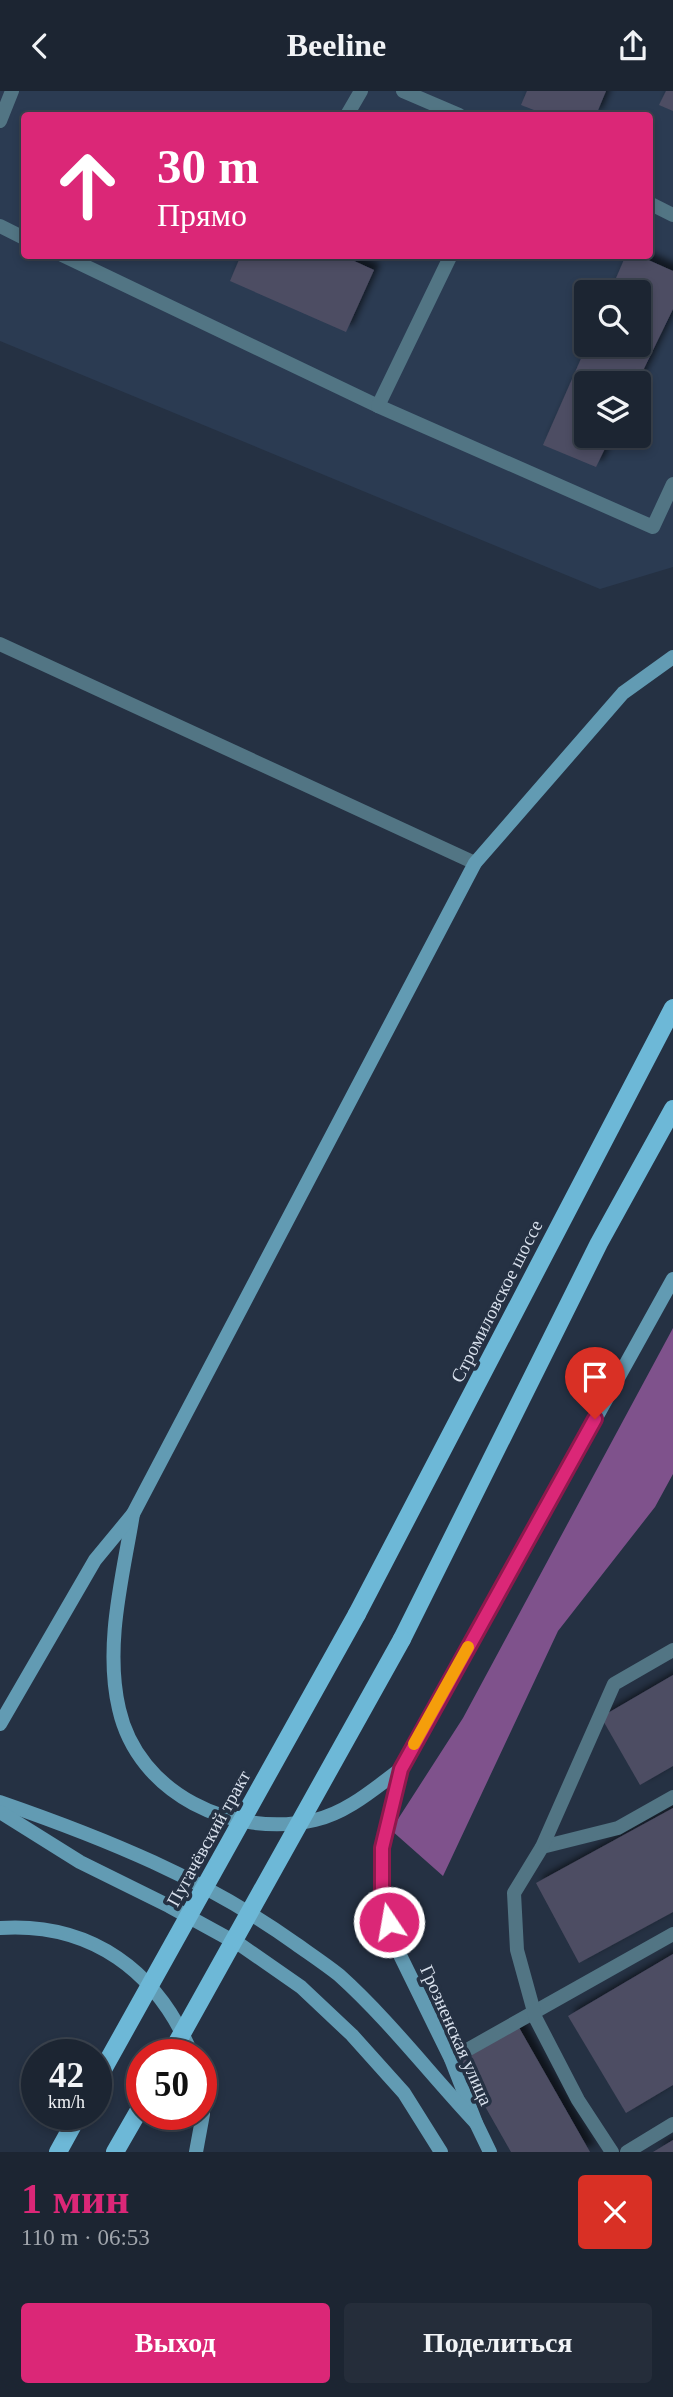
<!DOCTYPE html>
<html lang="ru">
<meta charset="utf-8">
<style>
:root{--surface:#1c2532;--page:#252d3a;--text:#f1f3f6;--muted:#a0a5ac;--line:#3a424d;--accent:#db2777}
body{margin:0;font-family:Georgia,serif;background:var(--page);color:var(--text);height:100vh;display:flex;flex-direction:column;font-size:26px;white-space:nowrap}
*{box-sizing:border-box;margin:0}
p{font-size:23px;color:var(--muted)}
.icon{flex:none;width:38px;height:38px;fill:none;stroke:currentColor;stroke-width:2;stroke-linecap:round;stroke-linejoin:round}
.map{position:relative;height:2061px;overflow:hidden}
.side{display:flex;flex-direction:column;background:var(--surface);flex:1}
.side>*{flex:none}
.top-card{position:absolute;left:21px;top:21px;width:632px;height:147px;border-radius:7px;box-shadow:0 4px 10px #0003,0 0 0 2px var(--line);background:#db2777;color:#fff;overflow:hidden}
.fabs{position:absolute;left:574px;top:189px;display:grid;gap:14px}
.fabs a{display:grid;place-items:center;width:77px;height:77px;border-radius:7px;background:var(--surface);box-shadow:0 4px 10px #0003,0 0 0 2px var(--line);font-size:35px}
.speed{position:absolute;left:21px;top:1948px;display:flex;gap:14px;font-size:35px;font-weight:700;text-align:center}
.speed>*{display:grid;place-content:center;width:91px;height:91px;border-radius:50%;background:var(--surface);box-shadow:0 4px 10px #0003,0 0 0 2px var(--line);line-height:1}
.speed small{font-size:18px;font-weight:400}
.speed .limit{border:10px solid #d22;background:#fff;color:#111}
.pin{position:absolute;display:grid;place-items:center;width:60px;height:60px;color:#fff;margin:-72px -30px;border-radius:50% 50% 50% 0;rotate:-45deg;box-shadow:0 0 7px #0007}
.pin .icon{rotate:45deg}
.me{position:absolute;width:77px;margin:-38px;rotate:348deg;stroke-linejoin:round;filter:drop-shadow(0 0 5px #0008)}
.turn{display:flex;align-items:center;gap:24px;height:147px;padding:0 21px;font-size:32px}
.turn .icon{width:91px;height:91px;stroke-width:2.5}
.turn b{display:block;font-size:49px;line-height:60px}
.round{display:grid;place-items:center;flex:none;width:74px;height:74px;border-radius:7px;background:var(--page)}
.headline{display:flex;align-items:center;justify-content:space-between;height:119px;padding:0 21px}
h1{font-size:42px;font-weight:600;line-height:52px;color:var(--accent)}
.primary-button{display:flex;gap:14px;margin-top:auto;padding:14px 21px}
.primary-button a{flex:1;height:80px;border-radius:7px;background:var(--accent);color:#fff;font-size:28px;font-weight:600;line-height:80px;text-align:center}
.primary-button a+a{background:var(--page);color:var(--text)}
header{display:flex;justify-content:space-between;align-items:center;height:91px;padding:0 21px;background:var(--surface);font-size:32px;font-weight:600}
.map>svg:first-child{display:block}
</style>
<header><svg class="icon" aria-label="back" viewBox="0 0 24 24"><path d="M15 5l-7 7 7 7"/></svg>Beeline<svg class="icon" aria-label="share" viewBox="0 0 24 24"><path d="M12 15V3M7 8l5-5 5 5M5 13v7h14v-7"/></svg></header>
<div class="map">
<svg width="673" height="2061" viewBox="0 0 673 2061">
<defs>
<filter id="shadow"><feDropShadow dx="6" dy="-6" stdDeviation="3.5" flood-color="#0009"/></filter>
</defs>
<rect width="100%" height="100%" fill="#253143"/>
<path fill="#2b3b52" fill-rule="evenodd" d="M0 0H673V476L600 498 0 250ZM24 24H649V164H24ZM586 201H639V254H586ZM586 292H639V345H586Z"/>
<polygon fill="#7f528c" points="673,1237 673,1383 655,1416 558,1540 443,1785 391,1739 463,1627"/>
<g fill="#4e4d63" filter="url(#shadow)">
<polygon points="527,0 606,0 596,24 547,24 521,14"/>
<polygon points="666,0 673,0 673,20 659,14"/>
<polygon points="241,164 341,164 374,179 346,241 230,190"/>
<polygon points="626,164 637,164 673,180 673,218 637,292 586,292 586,345 611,345 596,376 543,354 587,254 639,254 639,201 610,201"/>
<polygon points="673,1584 673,1675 640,1694 601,1626"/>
<polygon points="673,1717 673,1821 579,1872 536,1792"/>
<polygon points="673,1863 673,1994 626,2022 568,1925"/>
<polygon points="517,1933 590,2061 511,2061 457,1966"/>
<polygon points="673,2049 673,2061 653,2061"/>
</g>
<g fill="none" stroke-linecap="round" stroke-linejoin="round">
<g stroke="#527584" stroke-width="14">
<polyline points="403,0 459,24"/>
<polyline points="347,24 361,0"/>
<polyline points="0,30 12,0"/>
<polyline points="649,112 673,124"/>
<polyline points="0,135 24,147"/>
<polyline points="62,164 378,315"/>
<polyline points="451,164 378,315 653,436 673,393"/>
<polyline points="542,1756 618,1737 673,1706"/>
<polyline points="451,1968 673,1843"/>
<polyline points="612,2061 578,2009 536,1928 517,1859 514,1802 542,1756 614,1593 673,1559"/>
<polyline points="627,2061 673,2033"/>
</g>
<polyline stroke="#527584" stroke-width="14" points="0,553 475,772"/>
<g stroke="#629bb3" stroke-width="14">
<path d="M133 1423C123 1485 104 1554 119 1618 138 1703 233 1748 315 1729 347 1722 375 1697 401 1678L673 1188"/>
<polyline points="0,1633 95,1469 133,1423 475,772 623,602 673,566"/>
<polyline points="401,1678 382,1757 382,1807 396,1856 451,1968 476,2032 490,2061"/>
<path d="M0 1711C104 1747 206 1788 296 1853 310 1863 325 1873 339 1884 389 1929 430 1983 476 2032"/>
<polyline points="0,1721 80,1771 169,1815 242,1855 301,1896 352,1944 404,2002 441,2061"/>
<path d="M0 1837C91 1831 158 1880 192 1964"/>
<polyline points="196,2061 203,2023 201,2001"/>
</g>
<g stroke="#6db8d7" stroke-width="18">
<polyline points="357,1523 673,917"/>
<polyline points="402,1548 599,1152 673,1018"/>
<polyline points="58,2061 79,2023"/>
<polyline points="115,2061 142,2014"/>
</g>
<g stroke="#6db8d7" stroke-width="18">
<polyline points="170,1964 402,1548"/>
<polyline points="96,1991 357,1523"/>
</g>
</g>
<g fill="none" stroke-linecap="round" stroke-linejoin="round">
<defs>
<polyline id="route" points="389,1831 382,1807 382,1757 401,1678 595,1328"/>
</defs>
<use href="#route" stroke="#8e194d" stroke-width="18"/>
<use href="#route" stroke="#db2777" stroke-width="12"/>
<polyline stroke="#f59e0b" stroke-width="12" points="414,1653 468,1556"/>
</g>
<g text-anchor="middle" stroke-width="7" stroke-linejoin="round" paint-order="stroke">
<g font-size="19" fill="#d7dfeb" stroke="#253143">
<text transform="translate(496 1210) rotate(-63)" y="7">Стромиловское шоссе</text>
<text transform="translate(208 1747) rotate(-61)" y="7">Пугачёвский тракт</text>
<text transform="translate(457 1944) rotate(66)" y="7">Грозненская улица</text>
</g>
</g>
</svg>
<div class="fabs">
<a><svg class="icon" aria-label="search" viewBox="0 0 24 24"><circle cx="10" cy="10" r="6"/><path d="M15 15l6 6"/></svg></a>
<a><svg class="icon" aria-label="layers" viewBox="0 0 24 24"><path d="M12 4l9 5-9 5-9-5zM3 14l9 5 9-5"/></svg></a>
</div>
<div class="speed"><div>42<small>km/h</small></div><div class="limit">50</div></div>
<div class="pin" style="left:595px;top:1328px;background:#d93025"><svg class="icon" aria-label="arrive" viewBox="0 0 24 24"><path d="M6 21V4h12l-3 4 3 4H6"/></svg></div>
<svg class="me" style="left:389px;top:1831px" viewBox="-20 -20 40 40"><circle r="17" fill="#db2777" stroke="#fff" stroke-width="3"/><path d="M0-11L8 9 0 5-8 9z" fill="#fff"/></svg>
<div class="top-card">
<div class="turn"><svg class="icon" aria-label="ahead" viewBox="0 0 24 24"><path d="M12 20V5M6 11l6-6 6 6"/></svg><div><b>30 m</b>Прямо</div></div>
</div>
</div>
<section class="side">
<div class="headline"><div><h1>1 мин</h1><p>110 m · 06:53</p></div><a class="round" style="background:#d93025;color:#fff"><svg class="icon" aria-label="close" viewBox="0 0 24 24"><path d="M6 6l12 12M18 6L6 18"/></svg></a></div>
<div class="primary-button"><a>Выход</a><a>Поделиться</a></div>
</section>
